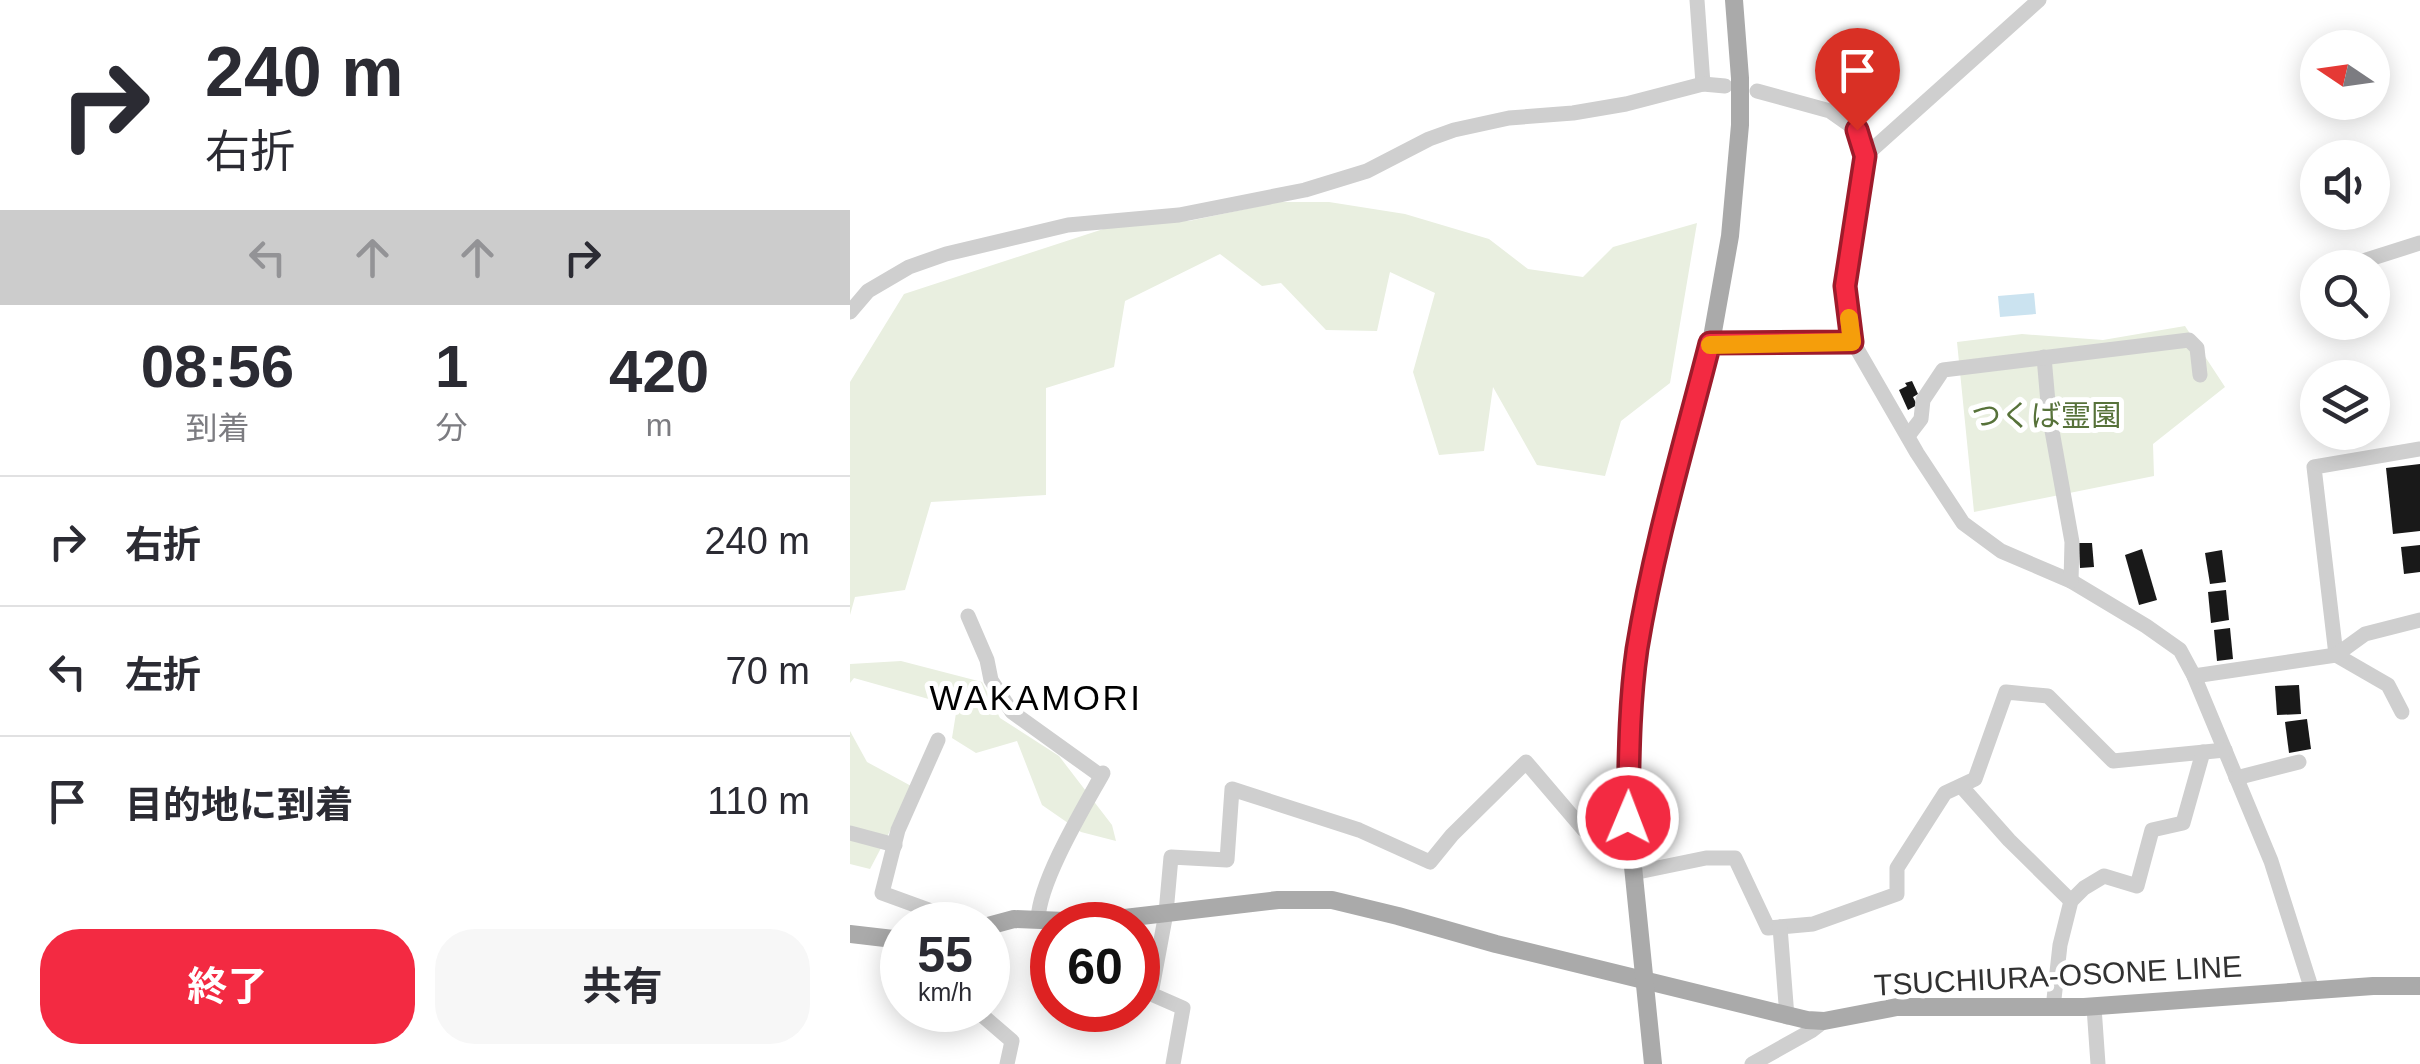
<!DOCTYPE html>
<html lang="ja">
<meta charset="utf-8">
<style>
:root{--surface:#fff;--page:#f7f7f7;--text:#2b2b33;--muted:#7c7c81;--line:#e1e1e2;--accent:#f32a42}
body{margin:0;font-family:Helvetica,"Noto Sans JP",sans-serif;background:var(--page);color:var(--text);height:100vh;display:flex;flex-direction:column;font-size:38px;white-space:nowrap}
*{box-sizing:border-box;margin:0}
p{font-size:32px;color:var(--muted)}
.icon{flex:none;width:55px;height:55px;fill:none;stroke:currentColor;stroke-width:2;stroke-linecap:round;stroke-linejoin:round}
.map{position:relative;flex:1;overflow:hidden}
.drawer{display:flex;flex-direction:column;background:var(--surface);width:850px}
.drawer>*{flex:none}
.hud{background:#fff;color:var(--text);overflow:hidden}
.needle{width:65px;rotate:283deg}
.controls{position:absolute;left:1450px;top:30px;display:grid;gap:20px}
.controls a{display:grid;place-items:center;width:90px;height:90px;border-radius:50%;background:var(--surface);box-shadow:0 5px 25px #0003;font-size:50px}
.speed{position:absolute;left:30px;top:902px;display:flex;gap:20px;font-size:50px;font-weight:700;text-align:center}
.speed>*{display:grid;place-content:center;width:130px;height:130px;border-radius:50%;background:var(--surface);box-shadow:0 5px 25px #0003;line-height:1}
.speed small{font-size:25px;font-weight:400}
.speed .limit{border:15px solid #d22;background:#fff;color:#111}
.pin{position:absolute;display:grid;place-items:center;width:85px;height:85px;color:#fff;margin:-102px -42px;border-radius:50% 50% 50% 0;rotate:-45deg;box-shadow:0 0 10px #0007}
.pin .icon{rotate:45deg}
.me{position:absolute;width:110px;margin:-55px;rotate:1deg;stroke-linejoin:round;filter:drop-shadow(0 0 8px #0008)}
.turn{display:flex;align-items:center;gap:35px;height:210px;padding:0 40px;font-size:45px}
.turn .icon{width:130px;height:130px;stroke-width:2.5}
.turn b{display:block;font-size:70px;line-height:85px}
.lanes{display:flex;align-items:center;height:95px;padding:0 40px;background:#0003;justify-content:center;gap:50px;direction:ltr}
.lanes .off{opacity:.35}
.eta{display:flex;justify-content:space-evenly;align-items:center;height:170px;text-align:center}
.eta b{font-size:60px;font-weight:700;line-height:70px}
.primary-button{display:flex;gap:20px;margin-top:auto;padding:20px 40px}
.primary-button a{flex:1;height:115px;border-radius:40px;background:var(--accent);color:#fff;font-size:40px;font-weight:700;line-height:115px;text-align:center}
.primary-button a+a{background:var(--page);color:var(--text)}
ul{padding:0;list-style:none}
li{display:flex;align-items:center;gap:30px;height:130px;padding:0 40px;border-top:2px solid var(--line)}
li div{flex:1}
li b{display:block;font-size:38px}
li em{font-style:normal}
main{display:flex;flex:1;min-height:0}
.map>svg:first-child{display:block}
</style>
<main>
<section class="drawer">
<div class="hud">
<div class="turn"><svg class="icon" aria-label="right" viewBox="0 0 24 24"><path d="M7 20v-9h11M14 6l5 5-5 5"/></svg><div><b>240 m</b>右折</div></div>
<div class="lanes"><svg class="icon off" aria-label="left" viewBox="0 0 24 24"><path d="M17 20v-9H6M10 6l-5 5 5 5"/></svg><svg class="icon off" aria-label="ahead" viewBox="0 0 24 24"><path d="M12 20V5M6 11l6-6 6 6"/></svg><svg class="icon off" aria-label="ahead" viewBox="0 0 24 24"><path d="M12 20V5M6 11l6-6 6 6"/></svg><svg class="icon" aria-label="right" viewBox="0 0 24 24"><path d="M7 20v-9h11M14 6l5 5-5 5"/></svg></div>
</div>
<div class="eta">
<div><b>08:56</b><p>到着</p></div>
<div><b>1</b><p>分</p></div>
<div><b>420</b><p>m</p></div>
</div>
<ul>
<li><svg class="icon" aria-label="right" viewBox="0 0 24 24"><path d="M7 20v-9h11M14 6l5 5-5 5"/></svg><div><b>右折</b></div><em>240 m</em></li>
<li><svg class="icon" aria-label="left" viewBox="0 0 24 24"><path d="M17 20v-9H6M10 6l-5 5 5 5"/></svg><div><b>左折</b></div><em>70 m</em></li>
<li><svg class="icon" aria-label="arrive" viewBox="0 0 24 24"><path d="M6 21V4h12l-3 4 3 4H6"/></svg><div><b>目的地に到着</b></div><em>110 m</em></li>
</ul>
<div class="primary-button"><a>終了</a><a>共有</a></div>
</section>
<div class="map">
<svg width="1570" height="1064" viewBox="0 0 1570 1064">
<rect width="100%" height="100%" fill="#fff"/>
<g fill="#e9efe0">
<polygon points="429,202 479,202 555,214 639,239 678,269 733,277 763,247 847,223 820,383 771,421 755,476 687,465 643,387 634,451 589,455 563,372 585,293 540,272 527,331 476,330 431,283 412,286 370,254 275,301 264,367 196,388 196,495 81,502 55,590 5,597 0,615 0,382 54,294 284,219 339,221"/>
<polygon points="1335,326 1375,387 1303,444 1304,476 1124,512 1107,342 1172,334 1253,340"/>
<polygon points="51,661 132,682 150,718 209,756 262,825 266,841 231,832 192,805 167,741 126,753 102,738 107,707 4,678 0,683 0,664"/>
<polygon points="0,731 17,762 63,787 20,869 0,864"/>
</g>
<polygon fill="#cbe3f0" points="1184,293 1186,314 1150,317 1148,296"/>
<g fill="#191919">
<polygon points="1062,381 1068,394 1063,397 1067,405 1058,410 1049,390 1057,386 1055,383"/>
<polygon points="1570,464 1570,531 1543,534 1536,468"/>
<polygon points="1229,543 1242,543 1244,567 1230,568"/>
<polygon points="1570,545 1570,572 1554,574 1551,547"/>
<polygon points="1292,549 1307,600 1289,605 1275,555"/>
<polygon points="1372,550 1376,582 1360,584 1355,553"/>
<polygon points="1376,590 1379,620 1361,623 1358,592"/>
<polygon points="1380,628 1383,659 1367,661 1364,630"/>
<polygon points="1449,685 1451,714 1427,715 1425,686"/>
<polygon points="1457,719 1461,749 1439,753 1435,722"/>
</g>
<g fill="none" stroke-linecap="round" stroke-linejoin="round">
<g stroke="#cfcfcf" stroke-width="15">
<polyline points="847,0 853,84"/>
<polyline points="907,91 980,111 1007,130 1015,156 995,286 1003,342 1067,453 1113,523 1151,551 1221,581 1296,626 1330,650 1344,676 1421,861 1462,990"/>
<polyline points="1015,156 1189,0"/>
<polyline points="1494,267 1570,243"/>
<polyline points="0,312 18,291 59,267 96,254 218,225 329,215 455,190 517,171 579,139 604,130 659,118 723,113 776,104 853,84 875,86"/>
<polyline points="861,343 1003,342"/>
<polyline points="1194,357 1199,414 1222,542 1221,581"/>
<polyline points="1058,436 1071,419 1073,400 1093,370 1339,340 1347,348 1350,375"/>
<polyline points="118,616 137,660 141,680 162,712 251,776"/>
<polyline points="1486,655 1464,467 1570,449"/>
<polyline points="1486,655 1538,685 1552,712"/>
<polyline points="1344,676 1486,655 1515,634 1570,620"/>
<polyline points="1386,778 1449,762"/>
<polyline points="1111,786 1159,840 1221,901"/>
<polyline points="0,833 45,845"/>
<polyline points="783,873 856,858 885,858 918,928 963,924 1047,894 1047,868 1095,793 1125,779 1156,692 1198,696 1263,761 1375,750"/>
<path d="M188 919C190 880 233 809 253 773"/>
<polyline points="86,925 87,913 32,893 48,830 88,740"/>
<polyline points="930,927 937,1017"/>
<polyline points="1244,1007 1248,1064"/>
<polyline points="1203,1008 1210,945 1221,901 1234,888 1254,876 1287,886 1302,830 1333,823 1353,752"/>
<polyline points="133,1010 133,1016 162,1041 157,1064"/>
<polyline points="323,1064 333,1008 301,994 316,913 321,857 377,860 382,789 509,830 580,862 602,835 676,762 734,830 778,817"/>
<polyline points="902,1064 961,1031 974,1021"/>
</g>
<g stroke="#aaa" stroke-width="18">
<polyline points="138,926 164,919 240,922 428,900 482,900 548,916 646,944 957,1020 974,1021 1047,1007 1234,1007 1523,986 1570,986"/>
<polyline points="0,934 52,940"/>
<polyline points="803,1064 778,817 780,707 787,650 804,558 861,343 880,236 890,125 890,78 884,0"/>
</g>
</g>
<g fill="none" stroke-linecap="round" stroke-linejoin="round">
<defs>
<path id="route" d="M778 818C779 761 779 705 787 649 804 545 834 445 860 343L1002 342 995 286 1015 156 1007 130"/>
</defs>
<use href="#route" stroke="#9e1b2b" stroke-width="25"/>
<use href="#route" stroke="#f32a42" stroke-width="18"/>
<polyline stroke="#f59e0b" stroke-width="18" points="860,345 1002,342 999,318"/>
</g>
<g text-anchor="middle" stroke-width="10" stroke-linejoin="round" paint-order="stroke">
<g font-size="30" fill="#57723a" stroke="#fff">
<text x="1196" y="426">つくば霊園</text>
</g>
<g font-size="30" fill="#323232" stroke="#fff">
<text transform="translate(1208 976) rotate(-3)" y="10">TSUCHIURA-OSONE LINE</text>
</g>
<g font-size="35" letter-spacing="2.5" fill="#000" stroke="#fff">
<text x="186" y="710">WAKAMORI</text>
</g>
</g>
</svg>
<div class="controls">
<a><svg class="needle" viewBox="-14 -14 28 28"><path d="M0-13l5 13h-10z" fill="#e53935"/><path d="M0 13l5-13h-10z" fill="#7c7c81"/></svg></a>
<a><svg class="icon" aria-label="sound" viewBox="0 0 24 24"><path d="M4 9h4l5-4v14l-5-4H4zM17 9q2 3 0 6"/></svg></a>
<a><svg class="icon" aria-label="search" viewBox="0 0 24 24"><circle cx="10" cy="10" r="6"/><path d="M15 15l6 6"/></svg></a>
<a><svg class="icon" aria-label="layers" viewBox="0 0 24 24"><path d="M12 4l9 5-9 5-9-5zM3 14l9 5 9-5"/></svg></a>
</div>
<div class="speed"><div>55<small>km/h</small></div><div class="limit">60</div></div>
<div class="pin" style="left:1007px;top:130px;background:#d93025"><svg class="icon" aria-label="arrive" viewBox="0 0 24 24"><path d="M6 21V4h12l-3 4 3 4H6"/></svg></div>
<svg class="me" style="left:778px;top:818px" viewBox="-20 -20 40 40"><circle r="17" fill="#f32a42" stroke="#fff" stroke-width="3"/><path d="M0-11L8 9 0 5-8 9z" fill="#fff"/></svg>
</div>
</main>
